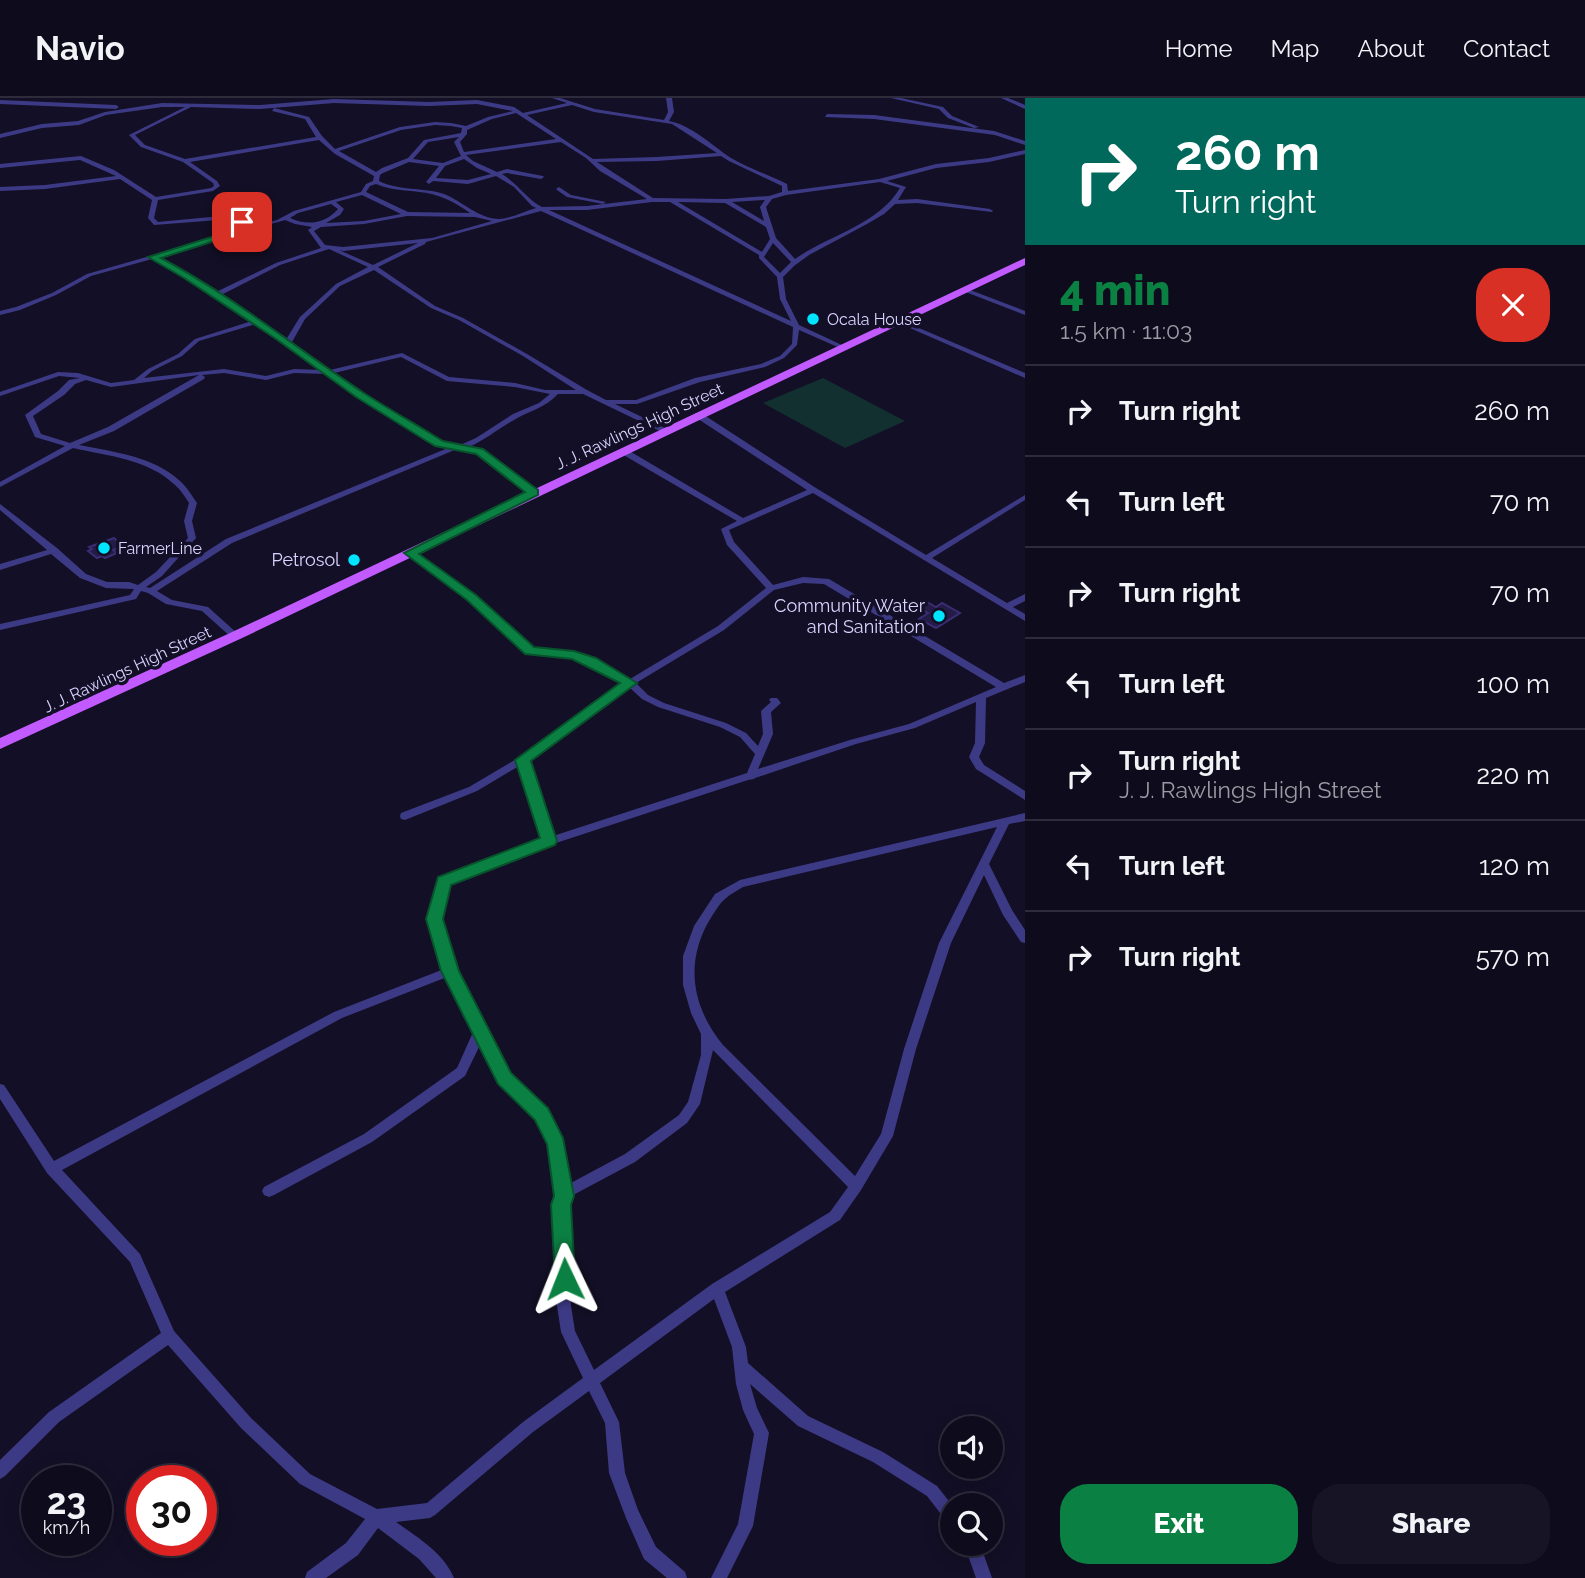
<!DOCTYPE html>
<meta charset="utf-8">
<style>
:root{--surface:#0e0b1c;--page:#171425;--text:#f1f3f6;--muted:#9b9ba3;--line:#2e2b3b;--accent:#0b8043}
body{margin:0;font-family:Raleway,sans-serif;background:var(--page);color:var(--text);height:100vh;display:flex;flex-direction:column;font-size:26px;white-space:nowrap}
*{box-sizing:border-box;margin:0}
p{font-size:23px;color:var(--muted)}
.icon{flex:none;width:38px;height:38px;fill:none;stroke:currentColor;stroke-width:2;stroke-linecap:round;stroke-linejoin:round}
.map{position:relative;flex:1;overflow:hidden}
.panel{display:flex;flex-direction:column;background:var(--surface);width:560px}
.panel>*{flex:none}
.guide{background:#00695c;color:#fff;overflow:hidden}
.fabs{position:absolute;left:940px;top:1318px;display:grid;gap:14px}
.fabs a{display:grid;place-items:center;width:63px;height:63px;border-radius:50%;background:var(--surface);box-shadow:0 4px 18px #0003,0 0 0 2px var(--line);font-size:35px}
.speed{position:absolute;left:21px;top:1367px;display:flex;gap:14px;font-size:35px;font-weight:700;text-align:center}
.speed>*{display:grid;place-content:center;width:91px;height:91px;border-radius:50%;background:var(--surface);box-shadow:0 4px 18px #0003,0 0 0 2px var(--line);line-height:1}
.speed small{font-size:18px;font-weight:400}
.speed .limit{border:10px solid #d22;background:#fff;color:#111}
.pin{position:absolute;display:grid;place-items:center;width:60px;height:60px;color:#fff;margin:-30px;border-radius:14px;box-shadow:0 4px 10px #0006}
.me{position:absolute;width:77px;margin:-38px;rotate:358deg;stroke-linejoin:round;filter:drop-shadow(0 0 5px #0008)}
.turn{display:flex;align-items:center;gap:24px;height:147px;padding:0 35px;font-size:32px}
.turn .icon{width:91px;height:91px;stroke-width:2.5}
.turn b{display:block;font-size:49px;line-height:60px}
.round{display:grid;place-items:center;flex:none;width:74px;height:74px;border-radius:28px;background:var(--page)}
.headline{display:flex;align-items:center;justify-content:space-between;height:119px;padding:0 35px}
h1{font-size:42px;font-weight:800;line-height:52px;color:var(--accent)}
.button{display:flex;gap:14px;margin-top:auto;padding:14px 35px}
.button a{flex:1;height:80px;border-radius:28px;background:var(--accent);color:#fff;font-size:28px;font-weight:800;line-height:80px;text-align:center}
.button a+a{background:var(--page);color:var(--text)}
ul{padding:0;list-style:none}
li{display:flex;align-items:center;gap:21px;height:91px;padding:0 35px;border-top:2px solid var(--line)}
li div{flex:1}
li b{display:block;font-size:26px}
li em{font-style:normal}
header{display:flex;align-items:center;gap:42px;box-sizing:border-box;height:98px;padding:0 35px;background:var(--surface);border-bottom:2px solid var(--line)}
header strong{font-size:33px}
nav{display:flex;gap:38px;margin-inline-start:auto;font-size:24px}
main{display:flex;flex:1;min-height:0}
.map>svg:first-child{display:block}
</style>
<header>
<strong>Navio</strong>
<nav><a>Home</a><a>Map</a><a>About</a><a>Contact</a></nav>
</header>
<main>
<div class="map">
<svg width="1025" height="1480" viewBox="0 0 1025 1480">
<rect width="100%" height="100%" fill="#130f26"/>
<polygon fill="#12302f" points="823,280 905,323 845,350 763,305"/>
<g fill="#241b47" stroke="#3b2d73" stroke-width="2">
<polygon points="114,440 123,448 113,452 117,455 105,460 102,458 97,460 88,453 92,451 89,449"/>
<polygon points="927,504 936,509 942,505 960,515 936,530 919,521 928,515 919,510"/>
</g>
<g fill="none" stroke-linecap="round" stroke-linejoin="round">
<g fill="#3d3a85" fill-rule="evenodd">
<path d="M552 0H560L595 11 664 22 668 14 666 0H672L674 14 669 23C691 27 713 48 731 60 748 70 769 77 787 86L788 93 879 81 936 66 989 60 1025 52V56L989 64 936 70 887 83 906 89 898 102 917 101 990 111 993 113 992 114 917 105 895 106 884 116 867 126 809 157 794 168 783 179 786 201 799 227 844 248V250H840L799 232 797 247 784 260 765 269 700 284 637 306H615L667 331 668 333 664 335 583 296H558C545 310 529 313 514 322 498 331 485 342 469 349L482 351 537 392V396H531L477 355 457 351 232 445 157 493 172 502 208 509 238 536 240 538 238 540H232L202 513 166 506 148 495 141 493 136 501 0 532V526L130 497 134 491 106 490 80 480 51 456 0 472V466L47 452 0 412V406L57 450 86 476 107 484H129L138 487 156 474 188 440 184 423 189 405C185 399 181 392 175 387 148 361 108 358 73 350L0 389V384L65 348 35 339 25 317 58 293 69 282 80 280 59 278 0 298V294L58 274 78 275 111 285 134 282 148 271 178 256 195 241 252 223 185 179 152 161 91 178 56 197 20 212 0 217V213L16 209 52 195 87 176 234 134 239 125 231 121 154 127 148 120 152 102 120 81 45 91 0 93V89L45 87 116 78 80 62 0 70V66L81 58 114 72 156 99 211 90 214 88 213 85 183 64 141 49 129 37 185 9H162L106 17 79 27 42 30 0 40V36L42 26 78 23 105 14 162 5 260 7 334 1 429 4 477 2 514 9 523 15 567 5ZM334 5 429 8 477 6 513 13 488 19 466 28 451 25 435 24 400 29 335 51 322 38 309 19 274 10 272 13 305 21 316 39 185 61 145 47 135 37 191 9 260 11ZM572 7 594 14 672 26 717 55 657 59 593 61 527 17ZM516 15 556 41 464 54 460 44 467 36V32L492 21ZM435 27 451 28 462 30 461 35 424 42 408 60 382 70 376 74 339 53 401 32ZM459 39 454 44 461 58 443 65 413 61 428 44ZM319 42 335 56 374 78 373 83 366 86 361 94 294 113 277 122 241 132 245 124 232 117 158 124 154 120 158 102 213 93 220 88 217 83 190 64ZM561 44 586 60 600 73 647 101 587 108 542 109C528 102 517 85 502 76L507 75 541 81 544 79 543 78 507 71 497 74 473 63 466 57ZM721 58 729 63 782 88V94L769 98 725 101 653 100 597 64 657 63ZM464 61 477 70 491 76 468 82 436 80 445 68ZM409 64 439 68 426 84 429 86 433 83 468 86 496 78 514 89 532 108 536 110C526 113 509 121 499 121 479 121 462 103 444 96 423 89 399 93 379 83L380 77 383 75ZM880 84 900 90C878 127 829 137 795 161L776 140 766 109 772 101 786 97ZM376 86C390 92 404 92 419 94 437 95 455 104 470 115L408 114 366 94 370 88ZM362 97 401 116 364 123 326 125 340 117 344 111 336 104ZM765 102 760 109 764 123 732 104ZM652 104H670L759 157V160L777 179 780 201 791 223 549 112H587ZM678 104 725 105 766 129 770 141 762 154ZM331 106 338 111C325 126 307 128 290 120L298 115ZM541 113 793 229 792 246 780 258 761 266 695 280 636 302H606L587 292 527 256 463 220 435 208 378 169 425 146 426 144ZM407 118 475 119 492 123 432 140 343 149 325 147 314 133 321 129 364 126ZM285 122 295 126 312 129 308 132 321 150 276 165 216 194 158 159ZM418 145 373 167 339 152 343 153ZM773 145 791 164 780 175 764 159ZM329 151 368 169 336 186 300 219 287 240 221 197 280 167ZM374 172 431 210 459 222 523 258 576 292H545L515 285 449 279 402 255 330 272 292 244 305 221 340 188ZM256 226 321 272 294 271 266 278 224 271 144 280 152 273 182 258 199 243ZM401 259 447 283 515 289 550 296 539 305 513 316 476 340 460 347 441 344 363 295 334 275ZM224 275 266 282 294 275 327 276 357 299 426 342 436 348 448 350 226 441 150 490 146 489 162 478 196 440 192 423 197 405C192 398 187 389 180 383 153 358 114 354 79 347L114 333 204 281 205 279 202 277ZM199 277 108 329 70 345 41 336 33 318 64 297 75 286 86 282 111 289Z"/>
<polygon points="891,0 901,0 943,9 952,18 979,29 974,30 948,20 939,11"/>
<polygon points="1001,0 1008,0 1025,7 1025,11"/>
<polygon points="0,2 116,7 119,9 116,11 0,6"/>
<polygon points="827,16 874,17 994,33 1025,43 1025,47 995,37 874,21 825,19"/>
<polygon points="559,89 571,97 606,104 603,106 567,99 557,92 556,91"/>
<polygon points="965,190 1025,213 1025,217 963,193 963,191"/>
<polygon points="896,222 900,222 1025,275 1025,280 896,224"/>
<path d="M695 315H701L816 390 926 457 1025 397V402L932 460 1007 505 1025 496V503L1013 509 1025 516V523L813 395 729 432 734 444 773 487 803 479 829 481 1004 585 1025 577V584L986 600 985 645 979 659 984 667 1025 693V702L976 671 969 659 975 645 976 604 915 630 856 646 755 680 754 681 748 682 553 746 449 786 441 821 456 873 509 977 546 1012 562 1046 569 1086 625 1056 679 1017 688 1004 701 957V936L691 915 683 887V858L694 828 715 796 740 782 1025 715V723L1009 726 989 766 1012 812 1025 832V845L1021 844 1003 817 984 777 951 845 916 951 893 1038 861 1092 840 1122 725 1194 746 1249 748 1265 808 1318 883 1354 937 1388 952 1407V1427L947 1424 927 1398 873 1364 798 1328 750 1286 757 1310 769 1335 753 1428 727 1480H711L738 1426 754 1336 743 1312 736 1286 732 1249 714 1201 600 1285 619 1324 625 1375 638 1412 656 1449 685 1474 687 1480H667L644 1461 626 1420 609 1375 605 1325 589 1293 533 1334 435 1417 430 1420 396 1424C417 1439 444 1455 454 1480H436L419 1461 378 1430 358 1457 326 1480H305L307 1474 346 1445 365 1421 300 1386 241 1330 168 1247 59 1324 5 1378 0 1381V1362L49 1314 161 1235 130 1164 47 1075 0 1001V986L4 987 54 1063 334 914 444 871 429 821 440 781 543 741 519 668 477 693 405 722 401 721 400 718 401 715 469 689 518 660 623 585 588 565 573 560 527 555 469 502 406 455 410 452 413 453 475 498 533 550 577 555 594 561 630 581 718 528 766 490 727 447 721 431 737 423 620 355V351H626L743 420 807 392 695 319ZM803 485 824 486 996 589 909 626 850 642 758 671 773 636 771 614 781 605 777 600H771L769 602 771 604 761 613 763 636 758 648 746 635 726 625 664 605 648 597 636 585 724 532 774 492ZM630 590 642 601 658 609 720 629 740 639 755 656 747 675 553 738 527 663ZM997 729 939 845 904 951 881 1036 855 1078 723 947C691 908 684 862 712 818 716 812 720 805 725 801 730 796 737 793 743 789ZM447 879 474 932 457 970 364 1036 264 1089 262 1093 264 1097 269 1099 274 1097 372 1044 465 978 481 945 501 985 537 1020 550 1046 558 1100 554 1107 557 1208 561 1234 583 1280 523 1324 427 1405 377 1411 310 1376 251 1320 174 1233 140 1156 62 1072 342 920ZM713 952 848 1089 830 1114 712 1186 594 1272 575 1233 571 1208 568 1108 575 1096 635 1064 687 1025 700 1006Z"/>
<polygon points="964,1446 980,1446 992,1480 976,1480"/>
</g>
<polygon fill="#c25bff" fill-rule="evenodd" points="1025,160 1025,167 240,541 0,651 0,640 230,535"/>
</g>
<path fill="#0b8043" stroke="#07532c" stroke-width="2" d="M239 122 246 124 240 135 161 160C233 198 296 250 364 295 387 310 410 323 433 337L443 343 483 351 538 392V397L419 456 476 497 534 549 574 553 596 560 637 585 531 663 557 743 555 747 451 787 443 821 459 873 511 975 548 1010 563 1040 574 1098 571 1107 575 1181 572 1188 565 1191 558 1188 555 1181 551 1107 554 1098 547 1046 535 1022 498 986 441 873 426 821 438 779 540 740 515 662 620 585 572 561 525 556 467 502 404 455 525 394 476 356 435 348 425 342 356 299 276 241 184 180 148 159 234 132Z"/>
<g fill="#00e5ff" stroke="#130f26" stroke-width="2.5">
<circle cx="813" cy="221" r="7"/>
<circle cx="104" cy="450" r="7"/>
<circle cx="354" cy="462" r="7"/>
<circle cx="939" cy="518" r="7"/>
</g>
<g text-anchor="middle" stroke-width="7" stroke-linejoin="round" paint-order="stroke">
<g font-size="16" fill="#d9d4ff" stroke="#130f26" text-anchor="start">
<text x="827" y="227">Ocala House</text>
<text x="118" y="456">FarmerLine</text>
</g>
<g font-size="16" fill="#d9d4ff" stroke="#130f26">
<text transform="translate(639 328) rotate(-25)" y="6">J. J. Rawlings High Street</text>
<text transform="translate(127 571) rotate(-25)" y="6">J. J. Rawlings High Street</text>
</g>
<g font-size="18" fill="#d9d4ff" stroke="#130f26" text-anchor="end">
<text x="340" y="468">Petrosol</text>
<text x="925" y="514">Community Water<tspan x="925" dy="21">and Sanitation</tspan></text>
</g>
</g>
</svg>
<div class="fabs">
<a><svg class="icon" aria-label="sound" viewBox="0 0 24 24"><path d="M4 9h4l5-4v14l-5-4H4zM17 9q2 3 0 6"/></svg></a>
<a><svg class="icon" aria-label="search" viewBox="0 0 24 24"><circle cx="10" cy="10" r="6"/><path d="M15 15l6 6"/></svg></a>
</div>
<div class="speed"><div>23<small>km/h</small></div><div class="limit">30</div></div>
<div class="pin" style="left:242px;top:124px;background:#d93025"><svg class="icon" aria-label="arrive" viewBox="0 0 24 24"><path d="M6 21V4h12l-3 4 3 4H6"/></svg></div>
<svg class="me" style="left:565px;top:1181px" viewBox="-20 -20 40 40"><path d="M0-17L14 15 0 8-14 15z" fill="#0b8043" stroke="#fff" stroke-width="4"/></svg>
</div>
<section class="panel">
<div class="guide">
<div class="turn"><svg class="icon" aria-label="right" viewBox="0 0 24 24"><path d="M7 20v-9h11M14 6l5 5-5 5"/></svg><div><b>260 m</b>Turn right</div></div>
</div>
<div class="headline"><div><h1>4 min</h1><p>1.5 km · 11:03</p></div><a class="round" style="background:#d93025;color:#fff"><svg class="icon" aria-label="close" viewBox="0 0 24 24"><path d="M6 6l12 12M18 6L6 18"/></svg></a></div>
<ul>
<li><svg class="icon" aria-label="right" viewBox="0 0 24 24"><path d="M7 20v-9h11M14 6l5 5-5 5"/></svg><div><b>Turn right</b></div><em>260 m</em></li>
<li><svg class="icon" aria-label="left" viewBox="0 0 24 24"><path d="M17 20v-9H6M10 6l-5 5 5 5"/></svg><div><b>Turn left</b></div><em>70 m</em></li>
<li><svg class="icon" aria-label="right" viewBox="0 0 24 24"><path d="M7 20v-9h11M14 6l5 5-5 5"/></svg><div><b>Turn right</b></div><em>70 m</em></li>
<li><svg class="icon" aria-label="left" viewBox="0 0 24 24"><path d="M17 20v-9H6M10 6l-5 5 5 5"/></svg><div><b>Turn left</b></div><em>100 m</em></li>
<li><svg class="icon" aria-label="right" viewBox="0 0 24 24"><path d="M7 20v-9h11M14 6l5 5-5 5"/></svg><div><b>Turn right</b><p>J. J. Rawlings High Street</p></div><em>220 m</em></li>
<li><svg class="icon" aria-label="left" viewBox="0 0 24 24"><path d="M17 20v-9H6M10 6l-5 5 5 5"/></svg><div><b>Turn left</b></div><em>120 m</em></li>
<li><svg class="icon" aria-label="right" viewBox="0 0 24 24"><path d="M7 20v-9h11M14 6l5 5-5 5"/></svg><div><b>Turn right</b></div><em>570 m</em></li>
</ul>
<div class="button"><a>Exit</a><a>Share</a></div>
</section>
</main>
